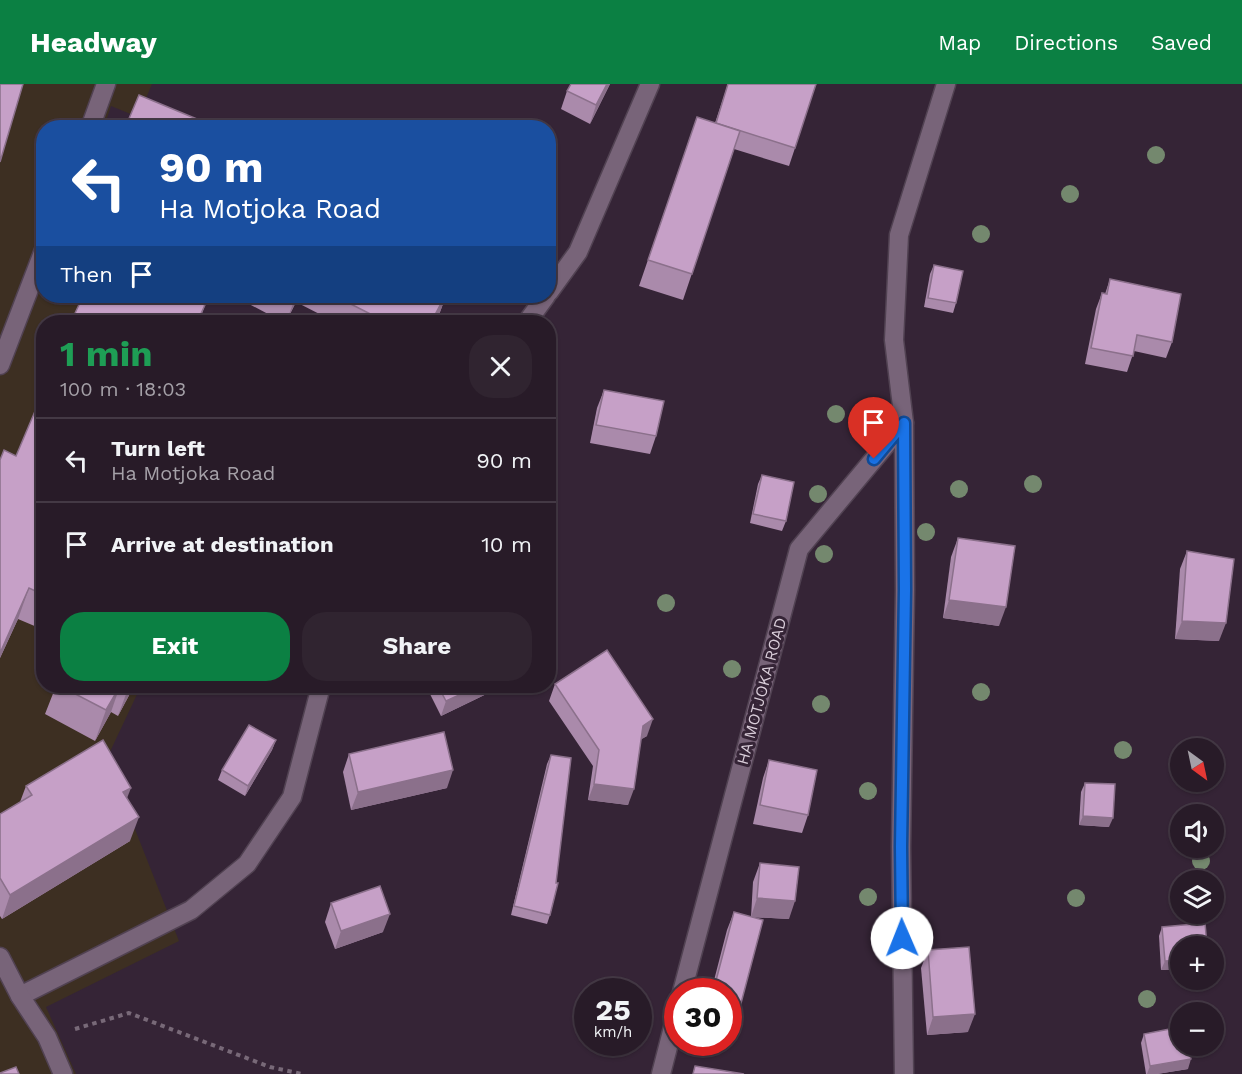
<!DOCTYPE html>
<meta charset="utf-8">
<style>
:root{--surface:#281b28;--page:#302430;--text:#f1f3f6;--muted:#a5a1a8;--line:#443945;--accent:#0b8043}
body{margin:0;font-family:"Work Sans",sans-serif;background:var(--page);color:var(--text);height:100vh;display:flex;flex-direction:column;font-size:22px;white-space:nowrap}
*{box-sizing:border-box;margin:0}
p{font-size:20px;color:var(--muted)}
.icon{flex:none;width:33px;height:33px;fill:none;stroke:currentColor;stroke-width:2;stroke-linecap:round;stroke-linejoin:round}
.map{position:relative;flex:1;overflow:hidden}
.side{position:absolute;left:36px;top:231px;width:520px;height:378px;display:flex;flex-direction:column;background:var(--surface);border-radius:24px;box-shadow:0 2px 4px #0004,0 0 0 2px var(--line)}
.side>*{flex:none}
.hud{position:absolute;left:36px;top:36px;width:520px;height:183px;border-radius:24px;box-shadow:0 2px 4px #0004,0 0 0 2px var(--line);background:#1a4fa0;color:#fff;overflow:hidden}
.needle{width:39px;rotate:147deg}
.fabs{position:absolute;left:1170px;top:654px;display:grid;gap:12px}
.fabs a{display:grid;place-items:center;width:54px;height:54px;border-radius:50%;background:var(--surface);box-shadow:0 2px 4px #0004,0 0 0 2px var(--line);font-size:30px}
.speed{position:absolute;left:574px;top:894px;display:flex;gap:12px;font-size:30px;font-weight:700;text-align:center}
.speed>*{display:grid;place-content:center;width:78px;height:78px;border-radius:50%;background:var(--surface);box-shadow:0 2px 4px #0004,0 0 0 2px var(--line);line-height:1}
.speed small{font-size:15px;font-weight:400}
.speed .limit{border:9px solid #d22;background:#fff;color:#111}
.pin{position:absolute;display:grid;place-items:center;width:51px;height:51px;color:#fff;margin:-62px -26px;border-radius:50% 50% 50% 0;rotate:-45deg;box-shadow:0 0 6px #0007}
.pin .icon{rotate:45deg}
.me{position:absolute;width:66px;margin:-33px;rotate:359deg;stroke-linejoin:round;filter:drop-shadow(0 0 4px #0008)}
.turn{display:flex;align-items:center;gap:21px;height:126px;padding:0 24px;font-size:27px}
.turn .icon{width:78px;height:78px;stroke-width:2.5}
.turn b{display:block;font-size:42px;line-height:51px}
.then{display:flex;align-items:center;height:57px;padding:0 24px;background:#0003;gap:12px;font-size:22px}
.round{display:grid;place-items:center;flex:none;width:63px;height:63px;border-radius:24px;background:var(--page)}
.summary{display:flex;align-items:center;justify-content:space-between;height:102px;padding:0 24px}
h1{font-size:36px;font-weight:700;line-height:45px;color:#1e9e55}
.action{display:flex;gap:12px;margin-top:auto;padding:12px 24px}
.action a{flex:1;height:69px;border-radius:24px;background:var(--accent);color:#fff;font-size:24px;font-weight:700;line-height:69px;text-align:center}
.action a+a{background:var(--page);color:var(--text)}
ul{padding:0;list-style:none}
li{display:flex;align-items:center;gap:18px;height:84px;padding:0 24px;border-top:2px solid var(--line)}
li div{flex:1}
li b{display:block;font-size:22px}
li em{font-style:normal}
header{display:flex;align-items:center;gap:36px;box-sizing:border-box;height:84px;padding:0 30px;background:var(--accent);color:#fff}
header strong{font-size:28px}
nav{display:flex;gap:33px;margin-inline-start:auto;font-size:21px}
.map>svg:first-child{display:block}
</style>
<header>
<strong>Headway</strong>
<nav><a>Map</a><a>Directions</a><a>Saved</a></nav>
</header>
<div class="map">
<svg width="1242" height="990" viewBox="0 0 1242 990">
<rect width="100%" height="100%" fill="#352436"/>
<polygon fill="#3d2f22" points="0,0 152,0 138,33 111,22 104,43 44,44 44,212 146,212 140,238 44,238 44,602 141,602 107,674 179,857 46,923 76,990 0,990"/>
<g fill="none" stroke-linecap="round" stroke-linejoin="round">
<defs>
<g id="lane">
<polyline points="549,208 578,168 650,0"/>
<polyline points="527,238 546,212"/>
<polyline points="20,912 191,826 247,780 292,713 321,602"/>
</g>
<g id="street">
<polyline points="0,873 20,912 47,953 63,990"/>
<polyline points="682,908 799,465 904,339"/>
<polyline points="661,990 678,924"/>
<polyline points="904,990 901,763 905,506 904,339 894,256 899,151 946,0"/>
</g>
<g id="secondary">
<polyline points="90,44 106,0"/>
<polyline points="0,281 44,166"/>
</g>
</defs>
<use href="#lane" stroke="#514252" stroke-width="21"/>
<use href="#street" stroke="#514252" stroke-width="21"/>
<use href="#secondary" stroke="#514252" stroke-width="21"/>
<polyline stroke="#786978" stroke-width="4" stroke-dasharray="4.5 4.5" stroke-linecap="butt" points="75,945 129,929 270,983 302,990"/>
<use href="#lane" stroke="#786479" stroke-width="18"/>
<use href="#street" stroke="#786479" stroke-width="18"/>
<use href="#secondary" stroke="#786479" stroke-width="18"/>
</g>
<g fill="#74886e">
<circle cx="1156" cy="71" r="9"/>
<circle cx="1070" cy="110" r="9"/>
<circle cx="981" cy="150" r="9"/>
<circle cx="836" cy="330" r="9"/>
<circle cx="1033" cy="400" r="9"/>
<circle cx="959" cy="405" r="9"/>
<circle cx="818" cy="410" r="9"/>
<circle cx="926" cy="448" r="9"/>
<circle cx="824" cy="470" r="9"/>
<circle cx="666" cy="519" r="9"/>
<circle cx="732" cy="585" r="9"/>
<circle cx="981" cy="608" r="9"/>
<circle cx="821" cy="620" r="9"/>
<circle cx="1123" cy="666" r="9"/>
<circle cx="868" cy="707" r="9"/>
<circle cx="1201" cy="777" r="9"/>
<circle cx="868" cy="813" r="9"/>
<circle cx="1076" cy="814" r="9"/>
<circle cx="1147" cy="915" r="9"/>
</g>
<g fill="#aa8aab">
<polygon points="610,0 590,40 561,25 567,7"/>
<polygon points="728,0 795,64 789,82 734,65 683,216 639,202 697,33 715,39"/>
<polygon points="934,181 956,219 953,229 924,223 930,190"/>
<polygon points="1110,195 1172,258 1166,274 1134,267 1127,288 1085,280 1096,225 1102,209 1105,210"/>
<polygon points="234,212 446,212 440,228 435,238 335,238 296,218 286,238 283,238"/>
<polygon points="205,221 199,238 71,238"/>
<polygon points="44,306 44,546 18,535 0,574 0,376 16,372"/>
<polygon points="604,306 656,352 650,370 590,359 597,324"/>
<polygon points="762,391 786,437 782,447 750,439 758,400"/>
<polygon points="958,454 999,542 943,534 951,473"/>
<polygon points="1187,467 1219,557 1175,555 1180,485"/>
<polygon points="555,600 647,652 641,655 628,721 588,716 593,682 549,617"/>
<polygon points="56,602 134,602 118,632 111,628 95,657 45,630"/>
<polygon points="426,602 503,602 441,632"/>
<polygon points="276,656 272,666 245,712 218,696 222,686"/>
<polygon points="349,670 447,704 351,726 343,688"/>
<polygon points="551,671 550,831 547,840 511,831 547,680"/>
<polygon points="769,676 808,731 802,749 753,740 763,694"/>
<polygon points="1085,699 1109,743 1079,741 1081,708"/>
<polygon points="26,702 127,714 130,757 2,835 0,832 0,730 20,718"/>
<polygon points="760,779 789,835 751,833 740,923 733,941 729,940 729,908 711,908 727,846 734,828 751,833 753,798"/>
<polygon points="331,819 383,848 335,865 325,838"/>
<polygon points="1162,843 1180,862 1180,885 1161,886 1159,852"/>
<polygon points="928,866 968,948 927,951 921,884"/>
<polygon points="1144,950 1188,985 1157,990 1146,990 1141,959"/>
</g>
<g fill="#8b708b">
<polygon points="607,0 610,0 590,40 596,21"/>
<polygon points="296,212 298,212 296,218 286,238"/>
<polygon points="445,212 446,212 440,228 435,238 431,238"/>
<polygon points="29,504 18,535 0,574 0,569"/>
<polygon points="949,516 1006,523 999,542 943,534"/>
<polygon points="1182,537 1226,539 1219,557 1175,555"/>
<polygon points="120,602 111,628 95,657 106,626"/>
<polygon points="129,602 134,602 118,632"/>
<polygon points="479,602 503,602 441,632 446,617"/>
<polygon points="653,635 647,652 637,658 643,642"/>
<polygon points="276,656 272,666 245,712 248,702"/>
<polygon points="453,686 447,704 351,726 358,708"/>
<polygon points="594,700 634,705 628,721 588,716"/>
<polygon points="131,704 122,727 123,708"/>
<polygon points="1083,732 1113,734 1109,743 1079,741"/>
<polygon points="139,733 130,757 2,835 10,811"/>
<polygon points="757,814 795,817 789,835 751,833"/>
<polygon points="390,830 383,848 335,865 341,847"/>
<polygon points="1180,876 1180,885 1161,886 1165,877"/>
<polygon points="975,930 968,948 927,951 933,933"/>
<polygon points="1191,975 1188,985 1157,990 1147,990 1150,982"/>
</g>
<g fill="#c6a0c7" stroke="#8b708b" stroke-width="1.5">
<polygon points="0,0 23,0 0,78"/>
<polygon points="571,0 607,0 596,21 567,7"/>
<polygon points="728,0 816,0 795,64 716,39"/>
<polygon points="139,11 204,38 201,44 125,44"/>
<polygon points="697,33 740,47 692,190 648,176"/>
<polygon points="934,181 963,187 956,219 928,214"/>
<polygon points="1110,195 1181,210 1172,258 1137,251 1133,272 1091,264 1102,209 1107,210"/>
<polygon points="83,212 182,212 205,221 197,238 153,238 144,234 142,238 71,238"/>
<polygon points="284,212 296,212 294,217"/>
<polygon points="335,212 445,212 431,238 386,238"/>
<polygon points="44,306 44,511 29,504 0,569 0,376 4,366 16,372"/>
<polygon points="604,306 664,317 656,352 596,341"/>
<polygon points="762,391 794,398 786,437 753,430"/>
<polygon points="958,454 1015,462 1006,523 949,516"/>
<polygon points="1187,467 1234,475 1226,539 1182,537"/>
<polygon points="607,566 653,635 643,642 634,705 594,700 599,666 555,600"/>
<polygon points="60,602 120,602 106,626"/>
<polygon points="438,602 479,602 446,617"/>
<polygon points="249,641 276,656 248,702 222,686"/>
<polygon points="444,648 453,686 358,708 349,670"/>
<polygon points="103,656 131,704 123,708 139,733 10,811 0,794 0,730 32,711 26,702"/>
<polygon points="551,671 571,674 556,799 558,799 550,831 514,822"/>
<polygon points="769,676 817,686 808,731 760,721"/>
<polygon points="1085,699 1115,700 1113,734 1083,732"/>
<polygon points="760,779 799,783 795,817 757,814"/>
<polygon points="380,802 390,830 341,847 331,819"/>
<polygon points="734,828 763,836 740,923 729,920 729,908 713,908"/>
<polygon points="1205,839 1207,862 1180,862 1180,876 1165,877 1162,843"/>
<polygon points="969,863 975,930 933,933 928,866"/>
<polygon points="1180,943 1180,962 1188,962 1191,975 1150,982 1144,950"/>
<polygon points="695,982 744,990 693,990"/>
<polygon points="16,983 19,990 0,990 0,989"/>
</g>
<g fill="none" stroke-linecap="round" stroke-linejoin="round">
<defs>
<polyline id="route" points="874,375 904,339 905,506 901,763 902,854"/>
</defs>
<use href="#route" stroke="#114b97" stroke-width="15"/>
<use href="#route" stroke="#1a73e8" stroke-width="10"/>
</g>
<g text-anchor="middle" stroke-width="6" stroke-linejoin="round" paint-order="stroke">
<g font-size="16" fill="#daceda" stroke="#352436">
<text transform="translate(761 607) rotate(-75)" y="6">HA MOTJOKA ROAD</text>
</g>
</g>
</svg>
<div class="fabs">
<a><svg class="needle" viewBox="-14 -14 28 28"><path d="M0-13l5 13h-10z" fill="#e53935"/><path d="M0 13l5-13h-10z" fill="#a5a1a8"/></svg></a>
<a><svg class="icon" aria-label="sound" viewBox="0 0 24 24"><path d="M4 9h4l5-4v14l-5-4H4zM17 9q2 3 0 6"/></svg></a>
<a><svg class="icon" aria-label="layers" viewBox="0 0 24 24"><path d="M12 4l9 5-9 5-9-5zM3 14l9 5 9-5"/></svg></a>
<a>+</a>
<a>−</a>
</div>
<div class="speed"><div>25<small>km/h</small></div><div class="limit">30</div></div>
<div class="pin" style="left:874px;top:375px;background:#d93025"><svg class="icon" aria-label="arrive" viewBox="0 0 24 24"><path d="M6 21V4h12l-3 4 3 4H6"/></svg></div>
<svg class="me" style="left:902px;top:854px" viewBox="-20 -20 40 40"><circle r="19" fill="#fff"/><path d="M0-13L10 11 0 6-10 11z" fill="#1a73e8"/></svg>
<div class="hud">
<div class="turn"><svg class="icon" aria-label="left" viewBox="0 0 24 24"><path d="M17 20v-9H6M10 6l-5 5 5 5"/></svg><div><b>90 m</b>Ha Motjoka Road</div></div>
<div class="then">Then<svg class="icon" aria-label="arrive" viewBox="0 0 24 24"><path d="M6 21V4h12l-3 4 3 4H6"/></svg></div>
</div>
<section class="side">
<div class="summary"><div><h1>1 min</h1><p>100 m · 18:03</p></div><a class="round"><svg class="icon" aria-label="close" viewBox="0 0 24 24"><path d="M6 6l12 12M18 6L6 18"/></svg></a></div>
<ul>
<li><svg class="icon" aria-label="left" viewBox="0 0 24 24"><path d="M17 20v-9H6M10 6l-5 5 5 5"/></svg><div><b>Turn left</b><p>Ha Motjoka Road</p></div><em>90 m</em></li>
<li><svg class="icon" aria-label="arrive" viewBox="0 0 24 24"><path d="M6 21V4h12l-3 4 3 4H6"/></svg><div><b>Arrive at destination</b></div><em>10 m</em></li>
</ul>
<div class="action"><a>Exit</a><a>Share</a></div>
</section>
</div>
